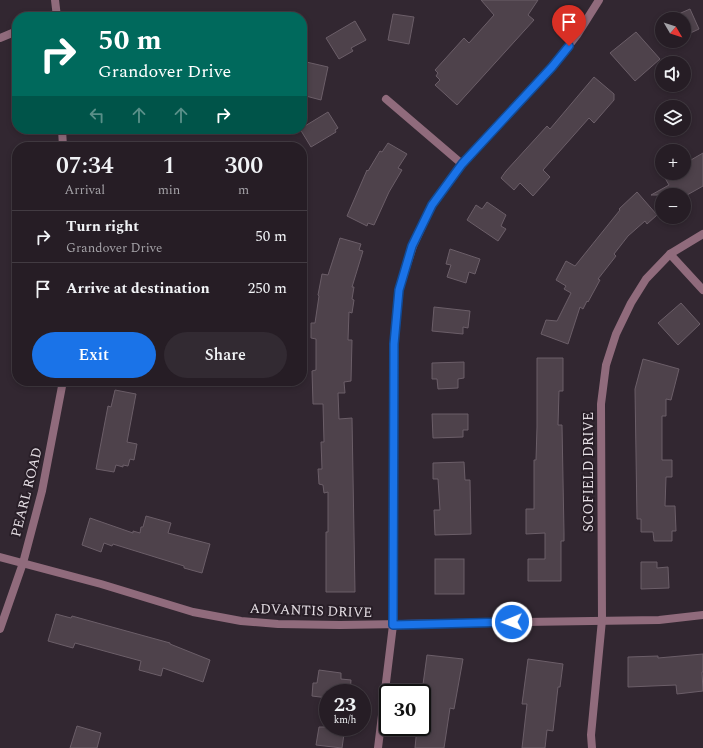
<!DOCTYPE html>
<meta charset="utf-8">
<style>
:root{--surface:#261d25;--page:#322a32;--text:#f1f3f6;--muted:#a4a2a7;--line:#423b42;--accent:#1a73e8}
body{margin:0;font-family:Spectral,serif;background:var(--page);color:var(--text);height:100vh;display:flex;flex-direction:column;font-size:15px;white-space:nowrap}
*{box-sizing:border-box;margin:0}
p{font-size:13px;color:var(--muted)}
.icon{flex:none;width:22px;height:22px;fill:none;stroke:currentColor;stroke-width:2;stroke-linecap:round;stroke-linejoin:round}
.map{position:relative;flex:1;overflow:hidden}
.panel{position:absolute;left:12px;top:142px;width:295px;height:244px;display:flex;flex-direction:column;background:var(--surface);border-radius:16px;box-shadow:0 2px 6px #0003,0 0 0 1px var(--line)}
.panel>*{flex:none}
.guide{position:absolute;left:12px;top:12px;width:295px;height:122px;border-radius:16px;box-shadow:0 2px 6px #0003,0 0 0 1px var(--line);background:#00695c;color:#fff;overflow:hidden}
.needle{width:26px;rotate:129deg}
.controls{position:absolute;left:655px;top:12px;display:grid;gap:8px}
.controls a{display:grid;place-items:center;width:36px;height:36px;border-radius:50%;background:var(--surface);box-shadow:0 2px 6px #0003,0 0 0 1px var(--line);font-size:20px}
.speed{position:absolute;left:319px;top:684px;display:flex;gap:8px;font-size:20px;font-weight:700;text-align:center}
.speed>*{display:grid;place-content:center;width:52px;height:52px;border-radius:50%;background:var(--surface);box-shadow:0 2px 6px #0003,0 0 0 1px var(--line);line-height:1}
.speed small{font-size:10px;font-weight:400}
.speed .limit{border:2px solid #111;border-radius:6px;background:#fff;color:#111}
.pin{position:absolute;display:grid;place-items:center;width:34px;height:34px;color:#fff;margin:-41px -17px;border-radius:50% 50% 50% 0;rotate:-45deg;box-shadow:0 0 4px #0007}
.pin .icon{rotate:45deg}
.me{position:absolute;width:44px;margin:-22px;rotate:269deg;stroke-linejoin:round;filter:drop-shadow(0 0 3px #0008)}
.turn{display:flex;align-items:center;gap:14px;height:84px;padding:0 20px;font-size:18px}
.turn .icon{width:52px;height:52px;stroke-width:2.5}
.turn b{display:block;font-size:28px;line-height:34px}
.lanes{display:flex;align-items:center;height:38px;padding:0 20px;background:#0003;justify-content:center;gap:20px;direction:ltr}
.lanes .off{opacity:.35}
.eta{display:flex;justify-content:space-evenly;align-items:center;height:68px;text-align:center}
.eta b{font-size:24px;font-weight:600;line-height:28px}
.action{display:flex;gap:8px;margin-top:auto;padding:8px 20px}
.action a{flex:1;height:46px;border-radius:24px;background:var(--accent);color:#fff;font-size:16px;font-weight:600;line-height:46px;text-align:center}
.action a+a{background:var(--page);color:var(--text)}
ul{padding:0;list-style:none}
li{display:flex;align-items:center;gap:12px;height:52px;padding:0 20px;border-top:1px solid var(--line)}
li div{flex:1}
li b{display:block;font-size:15px}
li em{font-style:normal}
.map>svg:first-child{display:block}
</style>
<div class="map">
<svg width="703" height="748" viewBox="0 0 703 748">
<rect width="100%" height="100%" fill="#322731"/>
<g fill="#4e424b" stroke="#6b5e68">
<polygon points="481,0 538,0 528,15 534,20 457,105 435,85 440,80 436,76 438,73 435,70 464,38 469,43 494,15"/>
<polygon points="690,9 699,29 684,36 684,19 662,19 662,24 660,19 673,14 674,16"/>
<polygon points="393,14 414,17 409,44 388,40"/>
<polygon points="355,21 366,40 351,48 353,51 339,59 326,38"/>
<polygon points="636,32 660,59 635,81 610,53"/>
<polygon points="302,61 328,67 321,100 302,95"/>
<polygon points="594,77 614,94 614,100 594,123 589,118 543,170 550,177 533,196 520,183 514,190 501,178 506,171 547,126 550,129"/>
<polygon points="328,112 338,128 335,130 336,132 311,147 300,129"/>
<polygon points="388,143 407,154 398,168 402,170 389,192 374,225 368,223 367,226 347,216 367,170 368,171 380,151 382,152"/>
<polygon points="703,153 703,186 687,195 651,195 669,185 662,173 684,173 684,164"/>
<polygon points="637,192 657,215 647,224 645,221 628,236 614,254 616,256 598,279 600,280 588,302 587,301 583,309 580,307 568,344 541,334 546,320 557,321 571,293 564,289 566,286 556,280 566,261 575,266 620,210 619,209"/>
<polygon points="487,202 506,215 501,226 506,229 498,241 467,220 476,205 482,209"/>
<polygon points="340,238 361,244 359,250 363,251 352,287 354,287 352,299 354,300 352,313 349,312 348,340 352,340 351,381 344,382 345,393 338,393 339,419 352,418 355,592 326,592 326,532 328,532 328,492 324,493 323,485 319,484 318,469 322,469 321,442 324,442 323,404 313,404 312,371 316,370 316,339 311,338 311,323 315,323 319,296 318,295 322,274 328,275"/>
<polygon points="450,249 480,259 475,274 469,272 466,283 447,277 451,265 446,264"/>
<polygon points="681,303 700,324 678,345 658,323"/>
<polygon points="434,307 470,311 468,328 463,327 463,334 432,331"/>
<polygon points="537,358 563,358 563,391 559,391 558,425 562,425 564,533 564,541 561,541 561,581 528,581 528,559 545,559 545,533 526,534 526,509 534,509 534,460 536,460 537,427"/>
<polygon points="643,359 679,369 671,400 666,399 666,416 662,416 662,460 672,460 672,477 666,477 665,506 675,506 676,531 672,531 672,541 654,541 653,532 641,532 641,519 637,519 635,389"/>
<polygon points="464,362 464,378 458,379 458,388 438,389 437,379 432,379 432,363"/>
<polygon points="115,390 136,394 127,442 137,444 134,460 130,459 128,466 123,465 123,467 116,465 114,472 96,469 108,406 111,407"/>
<polygon points="432,414 468,414 468,430 463,430 463,437 433,438"/>
<polygon points="464,462 465,480 470,480 471,534 435,535 434,510 440,510 438,479 433,479 433,463"/>
<polygon points="146,516 171,523 168,533 210,544 202,573 184,568 184,566 113,544 112,546 104,543 101,552 82,545 90,518 133,533 133,531 140,533 141,527 143,527"/>
<rect x="435" y="559" width="29" height="35"/>
<polygon points="641,562 657,562 657,568 668,567 669,588 641,589"/>
<polygon points="56,614 71,618 72,616 170,643 170,644 210,660 203,682 163,668 161,676 139,670 141,661 75,643 73,648 48,641"/>
<polygon points="703,654 703,672 702,672 703,691 677,694 676,685 628,687 628,657 658,656 658,658"/>
<polygon points="427,655 463,659 454,709 450,708 444,748 415,748 417,727 422,727 422,692"/>
<polygon points="528,659 563,664 560,687 558,687 553,731 547,730 545,748 522,748 527,704 522,704"/>
<polygon points="319,670 341,673 341,679 351,680 350,693 328,693 328,698 312,696 313,683 317,683"/>
<polygon points="77,726 101,733 97,748 70,748"/>
<polygon points="319,727 345,727 342,748 316,745"/>
</g>
<g fill="none" stroke-linecap="round" stroke-linejoin="round">
<g stroke="#906b7c" stroke-width="8">
<polyline points="55,0 57,17"/>
<polyline points="0,38 17,31"/>
<polyline points="386,99 462,164"/>
<polyline points="62,129 63,147"/>
<polyline points="670,254 703,290"/>
<polyline points="0,557 101,584 193,612 241,621 278,624 340,625 659,620 703,615"/>
<polyline points="0,629 23,563 42,491 63,381"/>
<polyline points="378,748 393,625 394,344 399,290 413,246 432,205 462,164 552,67 577,35 599,0"/>
<polyline points="592,748 591,735 602,620 601,404 606,365 616,334 631,303 646,279 670,254 703,234"/>
</g>
</g>
<g fill="none" stroke-linecap="round" stroke-linejoin="round">
<defs>
<polyline id="route" points="512,622 393,625 394,344 399,290 412,246 432,205 462,164 552,67 569,46"/>
</defs>
<use href="#route" stroke="#114b97" stroke-width="10"/>
<use href="#route" stroke="#1a73e8" stroke-width="7"/>
</g>
<g text-anchor="middle" stroke-width="4" stroke-linejoin="round" paint-order="stroke">
<g font-size="14" fill="#e5dee4" stroke="#281e27">
<text transform="translate(588 472) rotate(-90)" y="5">SCOFIELD DRIVE</text>
<text transform="translate(26 492) rotate(-76)" y="5">PEARL ROAD</text>
<text transform="translate(311 610) rotate(2)" y="5">ADVANTIS DRIVE</text>
</g>
</g>
</svg>
<div class="controls">
<a><svg class="needle" viewBox="-14 -14 28 28"><path d="M0-13l5 13h-10z" fill="#e53935"/><path d="M0 13l5-13h-10z" fill="#a4a2a7"/></svg></a>
<a><svg class="icon" aria-label="sound" viewBox="0 0 24 24"><path d="M4 9h4l5-4v14l-5-4H4zM17 9q2 3 0 6"/></svg></a>
<a><svg class="icon" aria-label="layers" viewBox="0 0 24 24"><path d="M12 4l9 5-9 5-9-5zM3 14l9 5 9-5"/></svg></a>
<a>+</a>
<a>−</a>
</div>
<div class="speed"><div>23<small>km/h</small></div><div class="limit">30</div></div>
<div class="pin" style="left:569px;top:46px;background:#d93025"><svg class="icon" aria-label="arrive" viewBox="0 0 24 24"><path d="M6 21V4h12l-3 4 3 4H6"/></svg></div>
<svg class="me" style="left:512px;top:622px" viewBox="-20 -20 40 40"><circle r="17" fill="#1a73e8" stroke="#fff" stroke-width="3"/><path d="M0-11L8 9 0 5-8 9z" fill="#fff"/></svg>
<div class="guide">
<div class="turn"><svg class="icon" aria-label="right" viewBox="0 0 24 24"><path d="M7 20v-9h11M14 6l5 5-5 5"/></svg><div><b>50 m</b>Grandover Drive</div></div>
<div class="lanes"><svg class="icon off" aria-label="left" viewBox="0 0 24 24"><path d="M17 20v-9H6M10 6l-5 5 5 5"/></svg><svg class="icon off" aria-label="ahead" viewBox="0 0 24 24"><path d="M12 20V5M6 11l6-6 6 6"/></svg><svg class="icon off" aria-label="ahead" viewBox="0 0 24 24"><path d="M12 20V5M6 11l6-6 6 6"/></svg><svg class="icon" aria-label="right" viewBox="0 0 24 24"><path d="M7 20v-9h11M14 6l5 5-5 5"/></svg></div>
</div>
<section class="panel">
<div class="eta">
<div><b>07:34</b><p>Arrival</p></div>
<div><b>1</b><p>min</p></div>
<div><b>300</b><p>m</p></div>
</div>
<ul>
<li><svg class="icon" aria-label="right" viewBox="0 0 24 24"><path d="M7 20v-9h11M14 6l5 5-5 5"/></svg><div><b>Turn right</b><p>Grandover Drive</p></div><em>50 m</em></li>
<li><svg class="icon" aria-label="arrive" viewBox="0 0 24 24"><path d="M6 21V4h12l-3 4 3 4H6"/></svg><div><b>Arrive at destination</b></div><em>250 m</em></li>
</ul>
<div class="action"><a>Exit</a><a>Share</a></div>
</section>
</div>
